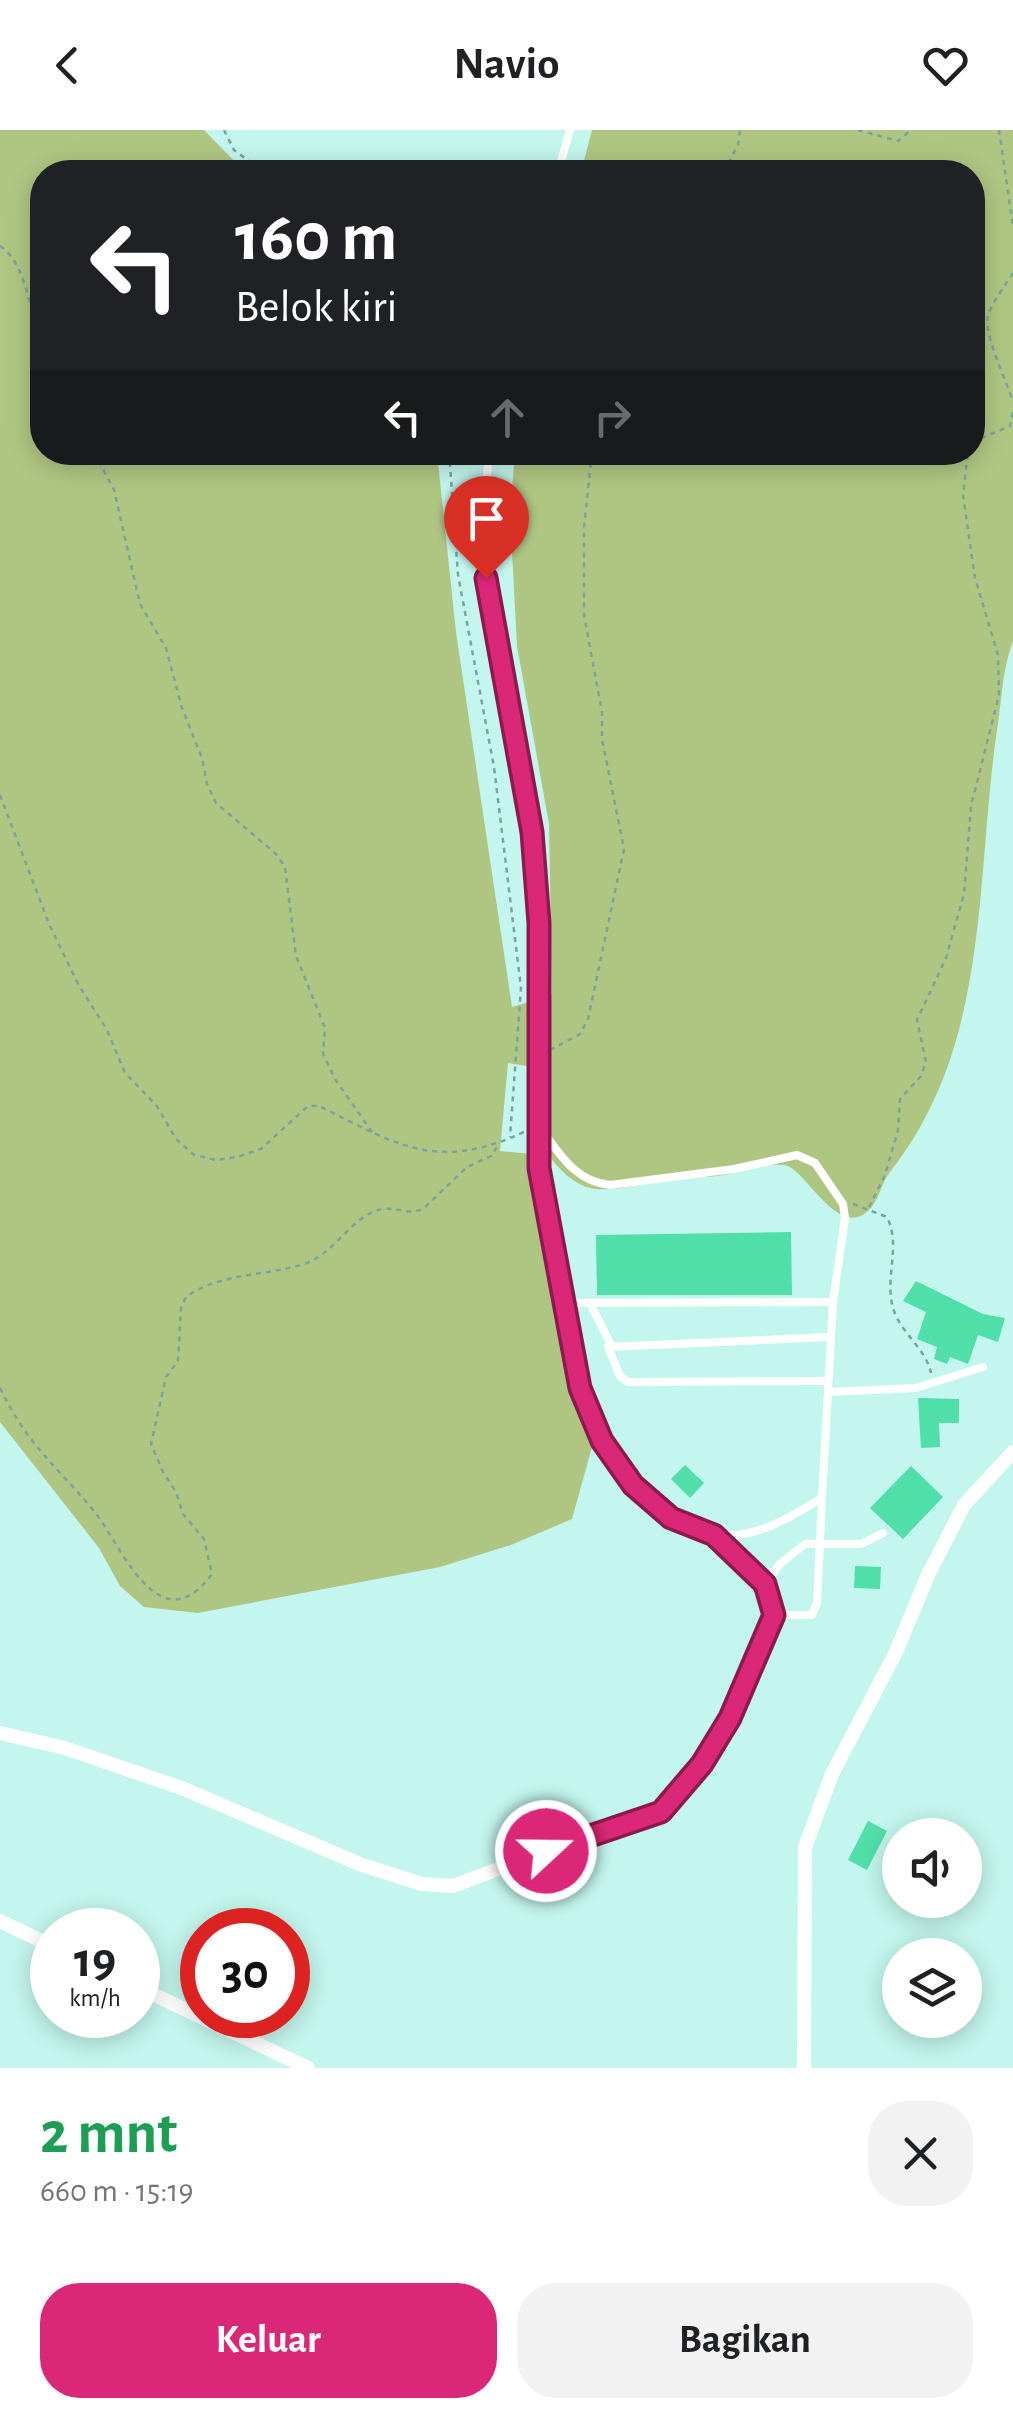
<!DOCTYPE html>
<html lang="id">
<meta charset="utf-8">
<style>
:root{--surface:#fff;--page:#f2f2f2;--text:#202124;--muted:#757577;--accent:#db2777}
body{margin:0;font-family:"Alegreya Sans",sans-serif;background:var(--page);color:var(--text);height:100vh;display:flex;flex-direction:column;font-size:38px;white-space:nowrap}
*{box-sizing:border-box;margin:0}
p{font-size:32px;color:var(--muted)}
.icon{flex:none;width:55px;height:55px;fill:none;stroke:currentColor;stroke-width:2;stroke-linecap:round;stroke-linejoin:round}
.map{position:relative;height:1938px;overflow:hidden}
.details{display:flex;flex-direction:column;background:var(--surface);flex:1}
.details>*{flex:none}
.banner{position:absolute;left:30px;top:30px;width:955px;height:305px;border-radius:40px;box-shadow:0 5px 25px #0003;background:#202124;color:#fff;overflow:hidden}
.buttons{position:absolute;left:882px;top:1688px;display:grid;gap:20px}
.buttons a{display:grid;place-items:center;width:100px;height:100px;border-radius:50%;background:var(--surface);box-shadow:0 5px 25px #0003;font-size:50px}
.speed{position:absolute;left:30px;top:1778px;display:flex;gap:20px;font-size:50px;font-weight:700;text-align:center}
.speed>*{display:grid;place-content:center;width:130px;height:130px;border-radius:50%;background:var(--surface);box-shadow:0 5px 25px #0003;line-height:1}
.speed small{font-size:25px;font-weight:400}
.speed .limit{border:15px solid #d22;background:#fff;color:#111}
.pin{position:absolute;display:grid;place-items:center;width:85px;height:85px;color:#fff;margin:-102px -42px;border-radius:50% 50% 50% 0;rotate:-45deg;box-shadow:0 0 10px #0007}
.pin .icon{rotate:45deg}
.me{position:absolute;width:110px;margin:-55px;rotate:69deg;stroke-linejoin:round;filter:drop-shadow(0 0 8px #0008)}
.turn{display:flex;align-items:center;gap:35px;height:210px;padding:0 40px;font-size:45px}
.turn .icon{width:130px;height:130px;stroke-width:2.5}
.turn b{display:block;font-size:70px;line-height:85px}
.lanes{display:flex;align-items:center;height:95px;padding:0 40px;background:#0003;justify-content:center;gap:50px;direction:ltr}
.lanes .off{opacity:.35}
.round{display:grid;place-items:center;flex:none;width:105px;height:105px;border-radius:40px;background:var(--page)}
.summary{display:flex;align-items:center;justify-content:space-between;height:170px;padding:0 40px}
h1{font-size:60px;font-weight:600;line-height:75px;color:#1e9e55}
.cta{display:flex;gap:20px;margin-top:auto;padding:20px 40px}
.cta a{flex:1;height:115px;border-radius:40px;background:var(--accent);color:#fff;font-size:40px;font-weight:600;line-height:115px;text-align:center}
.cta a+a{background:var(--page);color:var(--text)}
header{display:flex;justify-content:space-between;align-items:center;height:130px;padding:0 40px;background:var(--surface);font-size:45px;font-weight:600}
.map>svg:first-child{display:block}
</style>
<header><svg class="icon" aria-label="back" viewBox="0 0 24 24"><path d="M15 5l-7 7 7 7"/></svg>Navio<svg class="icon" aria-label="heart" viewBox="0 0 24 24"><path d="M12 20l-8-8c-3-5 5-10 8-4 3-6 11-1 8 4z"/></svg></header>
<div class="map">
<svg width="1013" height="1938" viewBox="0 0 1013 1938">
<rect width="100%" height="100%" fill="#c3f6ee"/>
<path fill="#afc683" d="M0 0H204L245 42H42V322L437 323 456 502 512 877 552 865 549 694 517 516 510 383 515 323 972 322V42H581L592 0H1013V511C1002 540 1002 569 997 600 975 752 991 914 890 1042 881 1053 879 1071 868 1081 837 1110 804 1036 784 1035 765 1033 742 1042 724 1045 704 1048 684 1047 664 1050 641 1053 620 1061 596 1059 569 1058 537 1017 533 991 531 974 536 954 538 938L508 933 500 1021 533 1024 550 1153 592 1317 572 1389 511 1415 440 1437 198 1483 144 1477 120 1456 99 1418 0 1292Z"/>
<g fill="#50dfa8">
<polygon points="791,1102 792,1165 597,1165 596,1105"/>
<polygon points="916,1151 983,1184 1005,1188 998,1212 978,1205 968,1234 950,1227 947,1234 934,1229 937,1217 917,1209 926,1182 903,1171"/>
<polygon points="918,1268 959,1269 959,1293 939,1293 940,1317 921,1318"/>
<polygon points="685,1335 704,1353 690,1368 671,1349"/>
<polygon points="911,1336 943,1367 903,1409 870,1378"/>
<polygon points="855,1436 881,1437 880,1459 854,1458"/>
<polygon points="868,1691 887,1701 867,1740 848,1730"/>
</g>
<g fill="none" stroke-linecap="round" stroke-linejoin="round">
<g stroke="#7ba29c" stroke-width="2.5" stroke-dasharray="5 5" stroke-linecap="butt">
<polyline points="224,0 234,20 264,42"/>
<polyline points="858,0 898,11 911,0"/>
<polyline points="999,0 1013,97"/>
<polyline points="724,42 738,15 740,0"/>
<path d="M0 116C28 133 33 195 42 227"/>
<path d="M1013 143C1005 156 992 172 988 186 983 203 1007 252 1013 272"/>
<polyline points="972,312 1010,296 1013,279"/>
<polyline points="94,322 114,360 140,474 166,518 182,578 202,628 207,654 216,673 276,724 285,737 296,826 325,898 323,924 335,949 372,1002"/>
<polyline points="449,322 458,445 494,637 521,858 510,1007"/>
<path d="M0 665 49 794 78 854 107 900 125 943 157 976 176 1009 194 1025 216 1030 237 1027 261 1019 308 976H319C399 1016 439 1043 528 1000"/>
<polyline points="550,920 580,904 588,889 624,719 602,609 602,582 584,485 584,397 592,322"/>
<path d="M853 1074 887 1087C902 1118 883 1149 894 1181 902 1204 926 1219 931 1243"/>
<polyline points="869,1077 885,1045 898,1000 900,969 921,946 926,932 917,890 946,828 964,764 971,676 999,565 998,525 975,448 963,365 968,322"/>
<path d="M0 1258C28 1316 55 1334 94 1381 122 1416 159 1516 212 1444L204 1409 183 1384 176 1362 163 1342 151 1314 166 1247 178 1231 181 1178 186 1167C219 1143 266 1146 304 1134 335 1124 348 1090 378 1080 393 1075 407 1086 423 1079L467 1037 491 1026 499 1014"/>
</g>
<g stroke="#fff" stroke-width="8">
<polyline points="558,42 570,0"/>
<path d="M490 322C468 452 517 576 533 703 546 814 533 925 539 1035 541 1075 551 1115 559 1154 576 1238 589 1318 657 1376 673 1389 697 1403 718 1405 756 1409 791 1387 822 1368L833 1172 845 1088 843 1074 815 1033 797 1025 734 1039 610 1055C574 1052 558 1021 538 995"/>
<polyline points="563,1173 833,1172"/>
<polyline points="590,1173 611,1215"/>
<polyline points="828,1251 628,1252 620,1246 608,1217 830,1207"/>
<polyline points="828,1262 916,1258 983,1237"/>
<polyline points="714,1405 765,1454 774,1485 812,1485 817,1473 822,1368"/>
<polyline points="765,1454 780,1434 805,1414 861,1414 883,1403"/>
</g>
<g stroke="#fff" stroke-width="14">
<polyline points="0,1603 65,1618 184,1659 362,1735 422,1754 453,1756 596,1702 661,1682 702,1634 731,1589 774,1485"/>
<polyline points="0,1791 52,1816"/>
<polyline points="138,1857 308,1938"/>
<polyline points="804,1938 805,1717 832,1644 896,1522 928,1445 964,1375 1013,1322"/>
</g>
</g>
<g fill="none" stroke-linecap="round" stroke-linejoin="round">
<defs>
<polyline id="route" points="486,448 532,702 539,793 539,1038 580,1258 602,1311 633,1355 671,1388 714,1405 765,1454 774,1485 730,1588 702,1634 661,1682 546,1721"/>
</defs>
<use href="#route" stroke="#8e194d" stroke-width="25"/>
<use href="#route" stroke="#db2777" stroke-width="18"/>
</g>
</svg>
<div class="buttons">
<a><svg class="icon" aria-label="sound" viewBox="0 0 24 24"><path d="M4 9h4l5-4v14l-5-4H4zM17 9q2 3 0 6"/></svg></a>
<a><svg class="icon" aria-label="layers" viewBox="0 0 24 24"><path d="M12 4l9 5-9 5-9-5zM3 14l9 5 9-5"/></svg></a>
</div>
<div class="speed"><div>19<small>km/h</small></div><div class="limit">30</div></div>
<div class="pin" style="left:486px;top:448px;background:#d93025"><svg class="icon" aria-label="arrive" viewBox="0 0 24 24"><path d="M6 21V4h12l-3 4 3 4H6"/></svg></div>
<svg class="me" style="left:546px;top:1721px" viewBox="-20 -20 40 40"><circle r="17" fill="#db2777" stroke="#fff" stroke-width="3"/><path d="M0-11L8 9 0 5-8 9z" fill="#fff"/></svg>
<div class="banner">
<div class="turn"><svg class="icon" aria-label="left" viewBox="0 0 24 24"><path d="M17 20v-9H6M10 6l-5 5 5 5"/></svg><div><b>160 m</b>Belok kiri</div></div>
<div class="lanes"><svg class="icon" aria-label="left" viewBox="0 0 24 24"><path d="M17 20v-9H6M10 6l-5 5 5 5"/></svg><svg class="icon off" aria-label="ahead" viewBox="0 0 24 24"><path d="M12 20V5M6 11l6-6 6 6"/></svg><svg class="icon off" aria-label="right" viewBox="0 0 24 24"><path d="M7 20v-9h11M14 6l5 5-5 5"/></svg></div>
</div>
</div>
<section class="details">
<div class="summary"><div><h1>2 mnt</h1><p>660 m · 15:19</p></div><a class="round"><svg class="icon" aria-label="close" viewBox="0 0 24 24"><path d="M6 6l12 12M18 6L6 18"/></svg></a></div>
<div class="cta"><a>Keluar</a><a>Bagikan</a></div>
</section>
